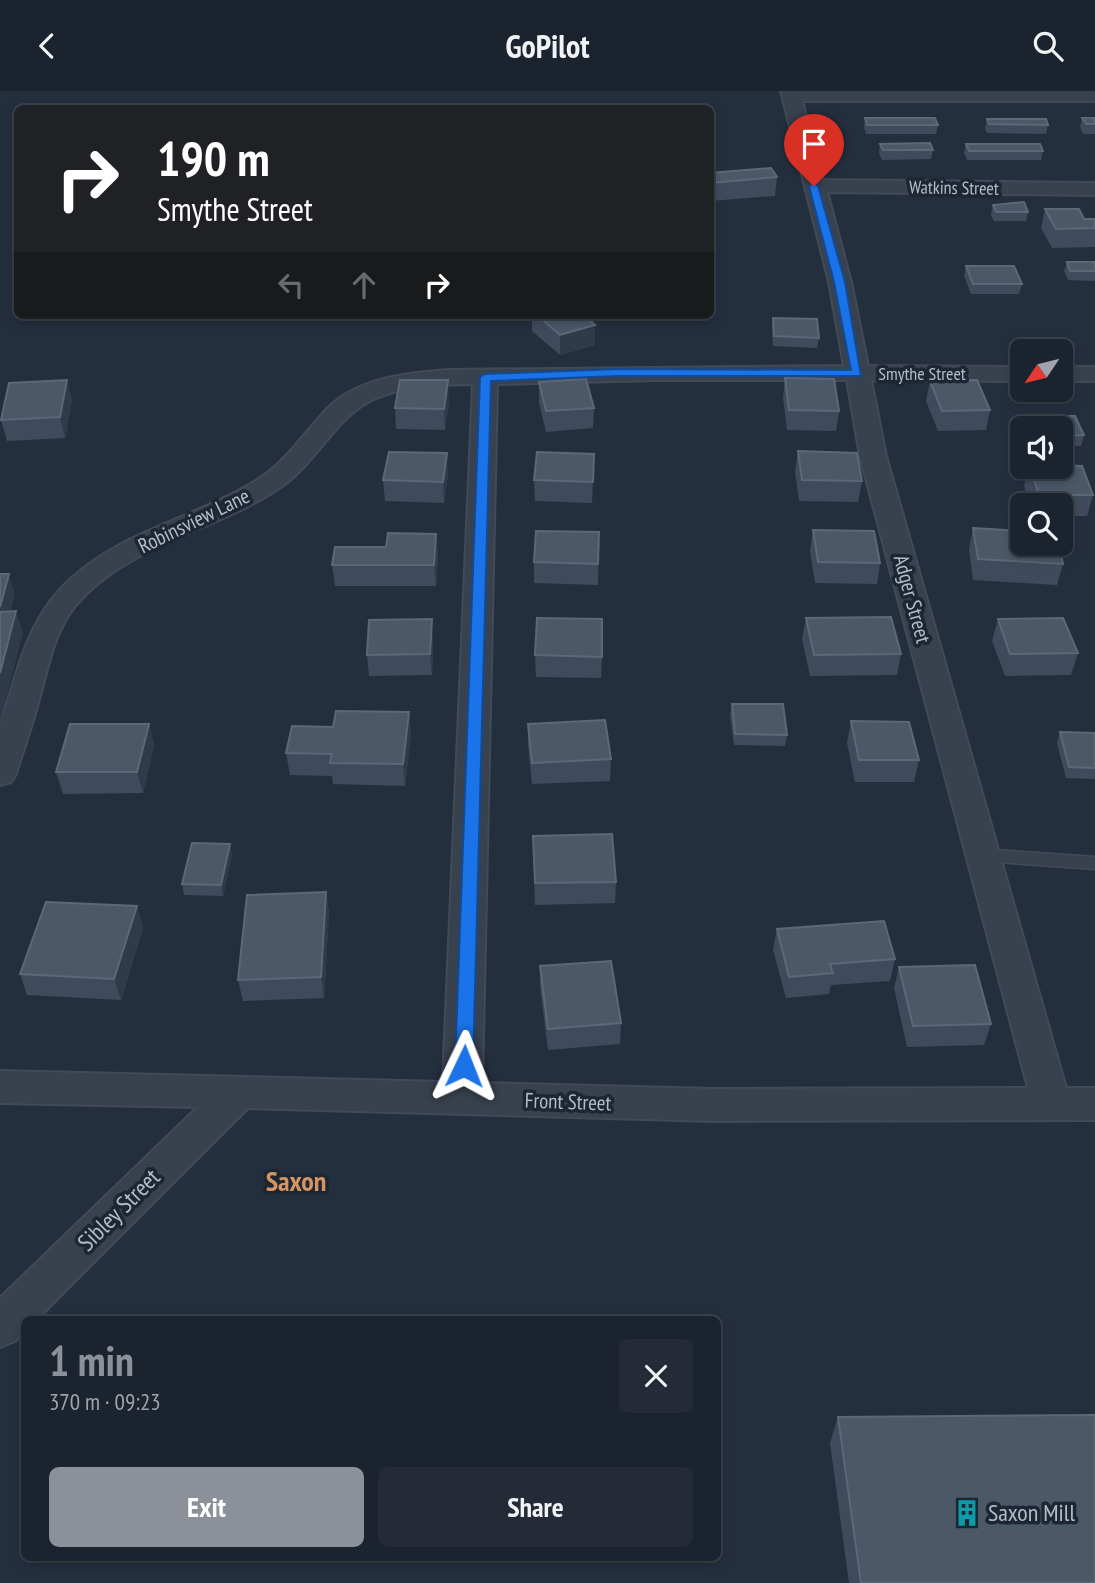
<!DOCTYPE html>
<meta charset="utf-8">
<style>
:root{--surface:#1b232e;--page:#242b36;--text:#f1f3f6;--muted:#a0a4aa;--line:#39404a;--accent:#8c9099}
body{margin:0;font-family:"PT Sans Narrow",sans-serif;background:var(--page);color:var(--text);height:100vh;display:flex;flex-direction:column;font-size:26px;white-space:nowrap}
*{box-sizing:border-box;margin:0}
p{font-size:23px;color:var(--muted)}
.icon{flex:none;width:38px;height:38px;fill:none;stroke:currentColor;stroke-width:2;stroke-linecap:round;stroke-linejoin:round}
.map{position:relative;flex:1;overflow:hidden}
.panel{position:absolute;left:21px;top:1225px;width:700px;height:245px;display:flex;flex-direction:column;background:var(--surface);border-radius:10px;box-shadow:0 4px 10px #0003,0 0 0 2px var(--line)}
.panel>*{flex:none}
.hud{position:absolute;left:14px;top:14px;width:700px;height:214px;border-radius:10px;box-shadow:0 4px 10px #0003,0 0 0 2px var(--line);background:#202124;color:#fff;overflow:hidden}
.needle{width:46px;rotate:235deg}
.tools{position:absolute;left:1010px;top:248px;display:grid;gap:14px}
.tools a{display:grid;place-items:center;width:63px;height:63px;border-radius:10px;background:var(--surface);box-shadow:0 4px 10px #0003,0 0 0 2px var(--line);font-size:35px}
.pin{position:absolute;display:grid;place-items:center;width:60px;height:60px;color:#fff;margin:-72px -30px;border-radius:50% 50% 50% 0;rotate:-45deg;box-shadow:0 0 7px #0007}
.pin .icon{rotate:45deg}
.me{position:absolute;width:77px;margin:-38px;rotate:2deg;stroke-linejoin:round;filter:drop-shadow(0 0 5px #0008)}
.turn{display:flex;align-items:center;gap:24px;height:147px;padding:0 28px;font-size:32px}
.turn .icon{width:91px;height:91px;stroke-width:2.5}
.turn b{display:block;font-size:49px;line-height:60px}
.lanes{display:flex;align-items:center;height:66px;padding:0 28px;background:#0003;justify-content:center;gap:35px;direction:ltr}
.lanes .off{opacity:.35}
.round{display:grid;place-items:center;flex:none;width:74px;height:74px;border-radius:10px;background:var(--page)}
.head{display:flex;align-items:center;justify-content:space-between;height:119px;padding:0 28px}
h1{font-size:42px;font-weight:800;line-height:52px;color:var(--accent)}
.primary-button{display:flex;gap:14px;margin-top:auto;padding:14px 28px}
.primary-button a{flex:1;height:80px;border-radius:10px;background:var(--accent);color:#fff;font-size:28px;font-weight:800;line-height:80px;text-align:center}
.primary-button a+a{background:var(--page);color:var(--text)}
header{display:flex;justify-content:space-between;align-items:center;height:91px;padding:0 28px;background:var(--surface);font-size:32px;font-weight:800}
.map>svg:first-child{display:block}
</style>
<header><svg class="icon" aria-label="back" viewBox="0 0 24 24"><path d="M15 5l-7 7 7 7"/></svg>GoPilot<svg class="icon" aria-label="search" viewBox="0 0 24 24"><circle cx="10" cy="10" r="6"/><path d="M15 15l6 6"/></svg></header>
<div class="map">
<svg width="1095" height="1492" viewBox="0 0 1095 1492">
<rect width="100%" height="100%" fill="#242f3e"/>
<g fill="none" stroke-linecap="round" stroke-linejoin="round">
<defs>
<polygon id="lane" points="982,758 1095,766 1095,778 982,770 976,769 973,764 976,759"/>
<g id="street">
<path d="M781 0H1095V10H802L823 89 1095 92V104L827 101 851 191 868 275 1022 276V290L871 289 886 365 1066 997H1095V1029L714 1030 248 1017 37 1228H24V1241L15 1250 0 1256V1207L198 1016 0 1012V980L443 991 473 293C439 293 405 295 374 308 336 325 317 371 282 395 218 440 129 452 76 514 53 542 48 578 38 612 32 636 23 659 16 683L11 691 0 694C0 675 0 654 0 635 2 624 8 611 11 600 32 524 56 487 127 450 171 428 220 413 262 386 289 367 305 341 328 317 358 287 407 282 448 279L844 275 829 191ZM655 289H847L860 365 1028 997 714 998 482 992 497 293Z"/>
<rect x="1060" y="276" width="35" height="14"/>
</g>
</defs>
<use href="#lane" stroke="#414a57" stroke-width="3"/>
<use href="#street" stroke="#414a57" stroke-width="4"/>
<use href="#lane" fill="#38414e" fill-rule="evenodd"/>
<use href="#street" fill="#38414e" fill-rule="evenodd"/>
</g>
<g fill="#3f4b5c">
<polygon points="865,27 938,34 936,43 866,43 864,36"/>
<polygon points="1082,27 1095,27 1095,43 1083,43 1080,36"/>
<polygon points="987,28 1048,34 1046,43 987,42 985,37"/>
<polygon points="880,53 933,59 931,68 882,69 879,62"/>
<polygon points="966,53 1043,60 1041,69 967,69 964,62"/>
<polygon points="710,82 777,86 775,105 710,110"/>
<polygon points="993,114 1028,121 1026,130 994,130 991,124"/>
<polygon points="1045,118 1084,128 1095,128 1095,156 1052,157 1041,137"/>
<polygon points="1067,171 1095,171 1095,190 1068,189 1064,180"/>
<polygon points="966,175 1022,193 1019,203 971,203 964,185"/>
<polygon points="532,224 584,224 595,234 595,254 560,264 532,240"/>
<polygon points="773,227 819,247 817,257 773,255 772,237"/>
<polygon points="785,287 839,320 836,340 787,339 783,307"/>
<polygon points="930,290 990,319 986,339 938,340 926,310"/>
<polygon points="539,291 594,317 593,337 546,341 539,312"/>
<polygon points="72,309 65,347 7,350 1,329"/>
<polygon points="449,310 445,339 396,338 395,317"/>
<polygon points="1040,325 1084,344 1081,355 1060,355 1060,338 1038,338 1038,336"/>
<polygon points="798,360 862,390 858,411 799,410 795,381"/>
<polygon points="594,363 592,412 535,410 534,389"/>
<polygon points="1028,376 1060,376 1093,404 1087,425 1060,425 1060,415 1030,415 1024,395"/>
<polygon points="448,383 444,412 385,410 383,389"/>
<polygon points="973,437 1022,453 1063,473 1057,494 973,489 969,458"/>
<polygon points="813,439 880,472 877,493 815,492 810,460"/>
<polygon points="599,441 598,494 534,492 534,471"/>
<polygon points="436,443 438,464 436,495 335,495 332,474 386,456"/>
<polygon points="806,527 901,563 897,584 810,585 802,548"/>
<polygon points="998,528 1078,562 1071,584 1005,585 992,550"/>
<polygon points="433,550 432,584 369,585 367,564"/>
<polygon points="535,564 602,566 601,587 536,586"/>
<polygon points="732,613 787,644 785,655 734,654 730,624"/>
<polygon points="409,621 411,643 405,695 333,693 332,685 290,684 286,662 333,636"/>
<polygon points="851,630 919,669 914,691 855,691 847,652"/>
<polygon points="149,633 154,654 143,702 63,703 56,681"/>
<polygon points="528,633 611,668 610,690 532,693 528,654"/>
<polygon points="1060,641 1095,642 1095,688 1066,687 1057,652"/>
<polygon points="533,745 616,791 615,812 535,814"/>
<polygon points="230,753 232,764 223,805 184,804 182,793"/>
<polygon points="326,801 329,822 324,907 243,910 238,889"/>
<polygon points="137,815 143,837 121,909 27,904 20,883"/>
<polygon points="777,838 895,868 890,890 831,894 829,903 786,907 773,859"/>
<polygon points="540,875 621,932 620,953 548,959 540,896"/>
<polygon points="899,876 991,933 984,954 907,956 894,897"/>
<polygon points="838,1326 1095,1492 849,1492 830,1352"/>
</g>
<g fill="#2f3b4b">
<polygon points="595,234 595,254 560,264 560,244"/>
<polygon points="67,289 72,309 65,347 60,326"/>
<polygon points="448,289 449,310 445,339 444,318"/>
<polygon points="447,362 448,383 444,412 443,391"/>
<polygon points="436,443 438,464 436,495 434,474"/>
<polygon points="9,483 15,504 5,542 0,526 0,516"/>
<polygon points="16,520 23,542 0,631 0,582"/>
<polygon points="432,528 433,550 432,584 430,563"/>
<polygon points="409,621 411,643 405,695 403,673"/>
<polygon points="149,633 154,654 143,702 137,681"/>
<polygon points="230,753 232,764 223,805 221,794"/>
<polygon points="326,801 329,822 324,907 321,886"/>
<polygon points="137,815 143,837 121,909 114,888"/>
</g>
<g fill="#4b5868" stroke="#5c6777" stroke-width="2">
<polygon points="865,27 935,27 938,34 867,34"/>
<polygon points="1082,27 1095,27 1095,33 1086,33"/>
<polygon points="987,28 1046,28 1048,34 989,33"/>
<polygon points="930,52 933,59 883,59 880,53"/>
<polygon points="966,53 1040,53 1043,60 969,60"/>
<polygon points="771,77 777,86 710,92 710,82"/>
<polygon points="1024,111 1028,121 996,121 993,114"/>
<polygon points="1045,118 1079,118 1084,128 1095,128 1095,137 1056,138"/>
<polygon points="1067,171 1095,171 1095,180 1070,180"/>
<polygon points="966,175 1014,175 1022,193 973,193"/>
<polygon points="537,224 584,224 595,234 560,244"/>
<polygon points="773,227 817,228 819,247 774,245"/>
<polygon points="785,287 834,288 839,320 789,319"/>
<polygon points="586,288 594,317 546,320 539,291"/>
<polygon points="67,289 60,326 1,329 9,292"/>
<polygon points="400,289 448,289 444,318 395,317"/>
<polygon points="977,289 990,319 942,320 930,290"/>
<polygon points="1040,325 1075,325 1084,344 1060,345 1060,338 1045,338"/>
<polygon points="798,360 857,362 862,390 802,389"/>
<polygon points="389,361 447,362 443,391 383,389"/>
<polygon points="537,361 594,363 593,391 534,389"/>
<polygon points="1060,374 1082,375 1093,404 1039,404 1030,376 1060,376"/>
<polygon points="973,437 1022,440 1022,453 1059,453 1063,473 978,468"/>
<polygon points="813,439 874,440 880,472 818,471"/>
<polygon points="536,440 599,441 598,473 534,471"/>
<polygon points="388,442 436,443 434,474 332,474 335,456 386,456"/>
<polygon points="0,483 9,483 0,516"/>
<polygon points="16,520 0,582 0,521"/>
<polygon points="891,526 901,563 814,564 806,527"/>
<polygon points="537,527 602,528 602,566 535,564"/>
<polygon points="1063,527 1078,562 1010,563 998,528"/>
<polygon points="432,528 430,563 367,564 369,529"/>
<polygon points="732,613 783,613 787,644 735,643"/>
<polygon points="336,620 409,621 403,673 330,672 332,663 286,662 292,635 333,636"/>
<polygon points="605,629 611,668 532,672 528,633"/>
<polygon points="851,630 909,631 919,669 859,669"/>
<polygon points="70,633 149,633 137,681 56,681"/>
<polygon points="1060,641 1095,642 1095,677 1069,676"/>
<polygon points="612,743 616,791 535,792 533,745"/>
<polygon points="192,752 230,753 221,794 182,793"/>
<polygon points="326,801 321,886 238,889 247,804"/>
<polygon points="46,811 137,815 114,888 20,883"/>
<polygon points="884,830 895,868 830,873 833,882 789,886 777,838"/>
<polygon points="611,870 621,932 548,938 540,875"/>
<polygon points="975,874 991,933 913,935 899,876"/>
<polygon points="1095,1324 1095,1492 861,1492 838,1326"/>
</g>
<polygon fill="#1a73e8" stroke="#114b97" stroke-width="2" points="814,92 818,95 845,191 861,285 618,285 491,290 473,975 470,981 464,983 457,981 455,975 480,286 485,283 618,278 851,279 834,191 809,95"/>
<defs>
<symbol id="building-bare" viewBox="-9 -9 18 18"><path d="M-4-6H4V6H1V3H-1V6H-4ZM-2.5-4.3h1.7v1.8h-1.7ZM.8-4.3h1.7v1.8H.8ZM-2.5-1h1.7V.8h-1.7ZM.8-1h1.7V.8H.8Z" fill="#0f9aa8" stroke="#1d2633" stroke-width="2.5" paint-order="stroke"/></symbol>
</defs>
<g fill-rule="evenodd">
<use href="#building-bare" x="948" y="1403" width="38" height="38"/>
</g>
<g text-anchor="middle" stroke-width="7" stroke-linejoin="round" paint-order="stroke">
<g font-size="18" fill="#b4bcc9" stroke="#1d2633">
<text transform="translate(954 97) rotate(1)" y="6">Watkins Street</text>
<text x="922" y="289">Smythe Street</text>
</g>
<g font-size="21" fill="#b4bcc9" stroke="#1d2633">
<text transform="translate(194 430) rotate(-26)" y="7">Robinsview Lane</text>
<text transform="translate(912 508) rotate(75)" y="7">Adger Street</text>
<text transform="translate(568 1011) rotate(2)" y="7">Front Street</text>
</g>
<g font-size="24" fill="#b4bcc9" stroke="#1d2633">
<text transform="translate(119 1119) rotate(-45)" y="8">Sibley Street</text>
</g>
<g font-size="24" fill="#b4bcc9" stroke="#1d2633" text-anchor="start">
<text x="988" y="1430">Saxon Mill</text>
</g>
<g font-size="28" font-weight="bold" fill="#d59563" stroke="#1d2633">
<text x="296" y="1100">Saxon</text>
</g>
</g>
</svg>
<div class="tools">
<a><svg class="needle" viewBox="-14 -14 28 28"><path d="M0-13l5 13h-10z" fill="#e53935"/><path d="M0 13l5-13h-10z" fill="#a0a4aa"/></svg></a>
<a><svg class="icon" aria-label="sound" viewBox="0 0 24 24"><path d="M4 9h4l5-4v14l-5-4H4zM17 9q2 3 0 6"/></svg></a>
<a><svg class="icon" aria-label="search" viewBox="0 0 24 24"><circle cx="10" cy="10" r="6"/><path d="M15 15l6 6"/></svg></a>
</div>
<div class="pin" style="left:814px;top:95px;background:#d93025"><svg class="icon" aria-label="arrive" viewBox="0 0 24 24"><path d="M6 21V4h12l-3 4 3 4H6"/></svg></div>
<svg class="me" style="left:464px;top:975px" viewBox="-20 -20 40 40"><path d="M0-17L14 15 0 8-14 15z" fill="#1a73e8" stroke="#fff" stroke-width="4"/></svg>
<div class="hud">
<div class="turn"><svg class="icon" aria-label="right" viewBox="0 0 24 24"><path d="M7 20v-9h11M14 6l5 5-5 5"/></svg><div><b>190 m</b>Smythe Street</div></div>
<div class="lanes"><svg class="icon off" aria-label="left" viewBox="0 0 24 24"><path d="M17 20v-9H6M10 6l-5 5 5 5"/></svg><svg class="icon off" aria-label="ahead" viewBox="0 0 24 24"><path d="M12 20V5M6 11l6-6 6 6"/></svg><svg class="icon" aria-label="right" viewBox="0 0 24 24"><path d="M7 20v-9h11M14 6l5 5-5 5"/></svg></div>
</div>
<section class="panel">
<div class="head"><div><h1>1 min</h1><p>370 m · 09:23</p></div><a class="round"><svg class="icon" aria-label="close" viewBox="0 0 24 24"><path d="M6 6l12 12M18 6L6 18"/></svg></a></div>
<div class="primary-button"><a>Exit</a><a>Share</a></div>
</section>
</div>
